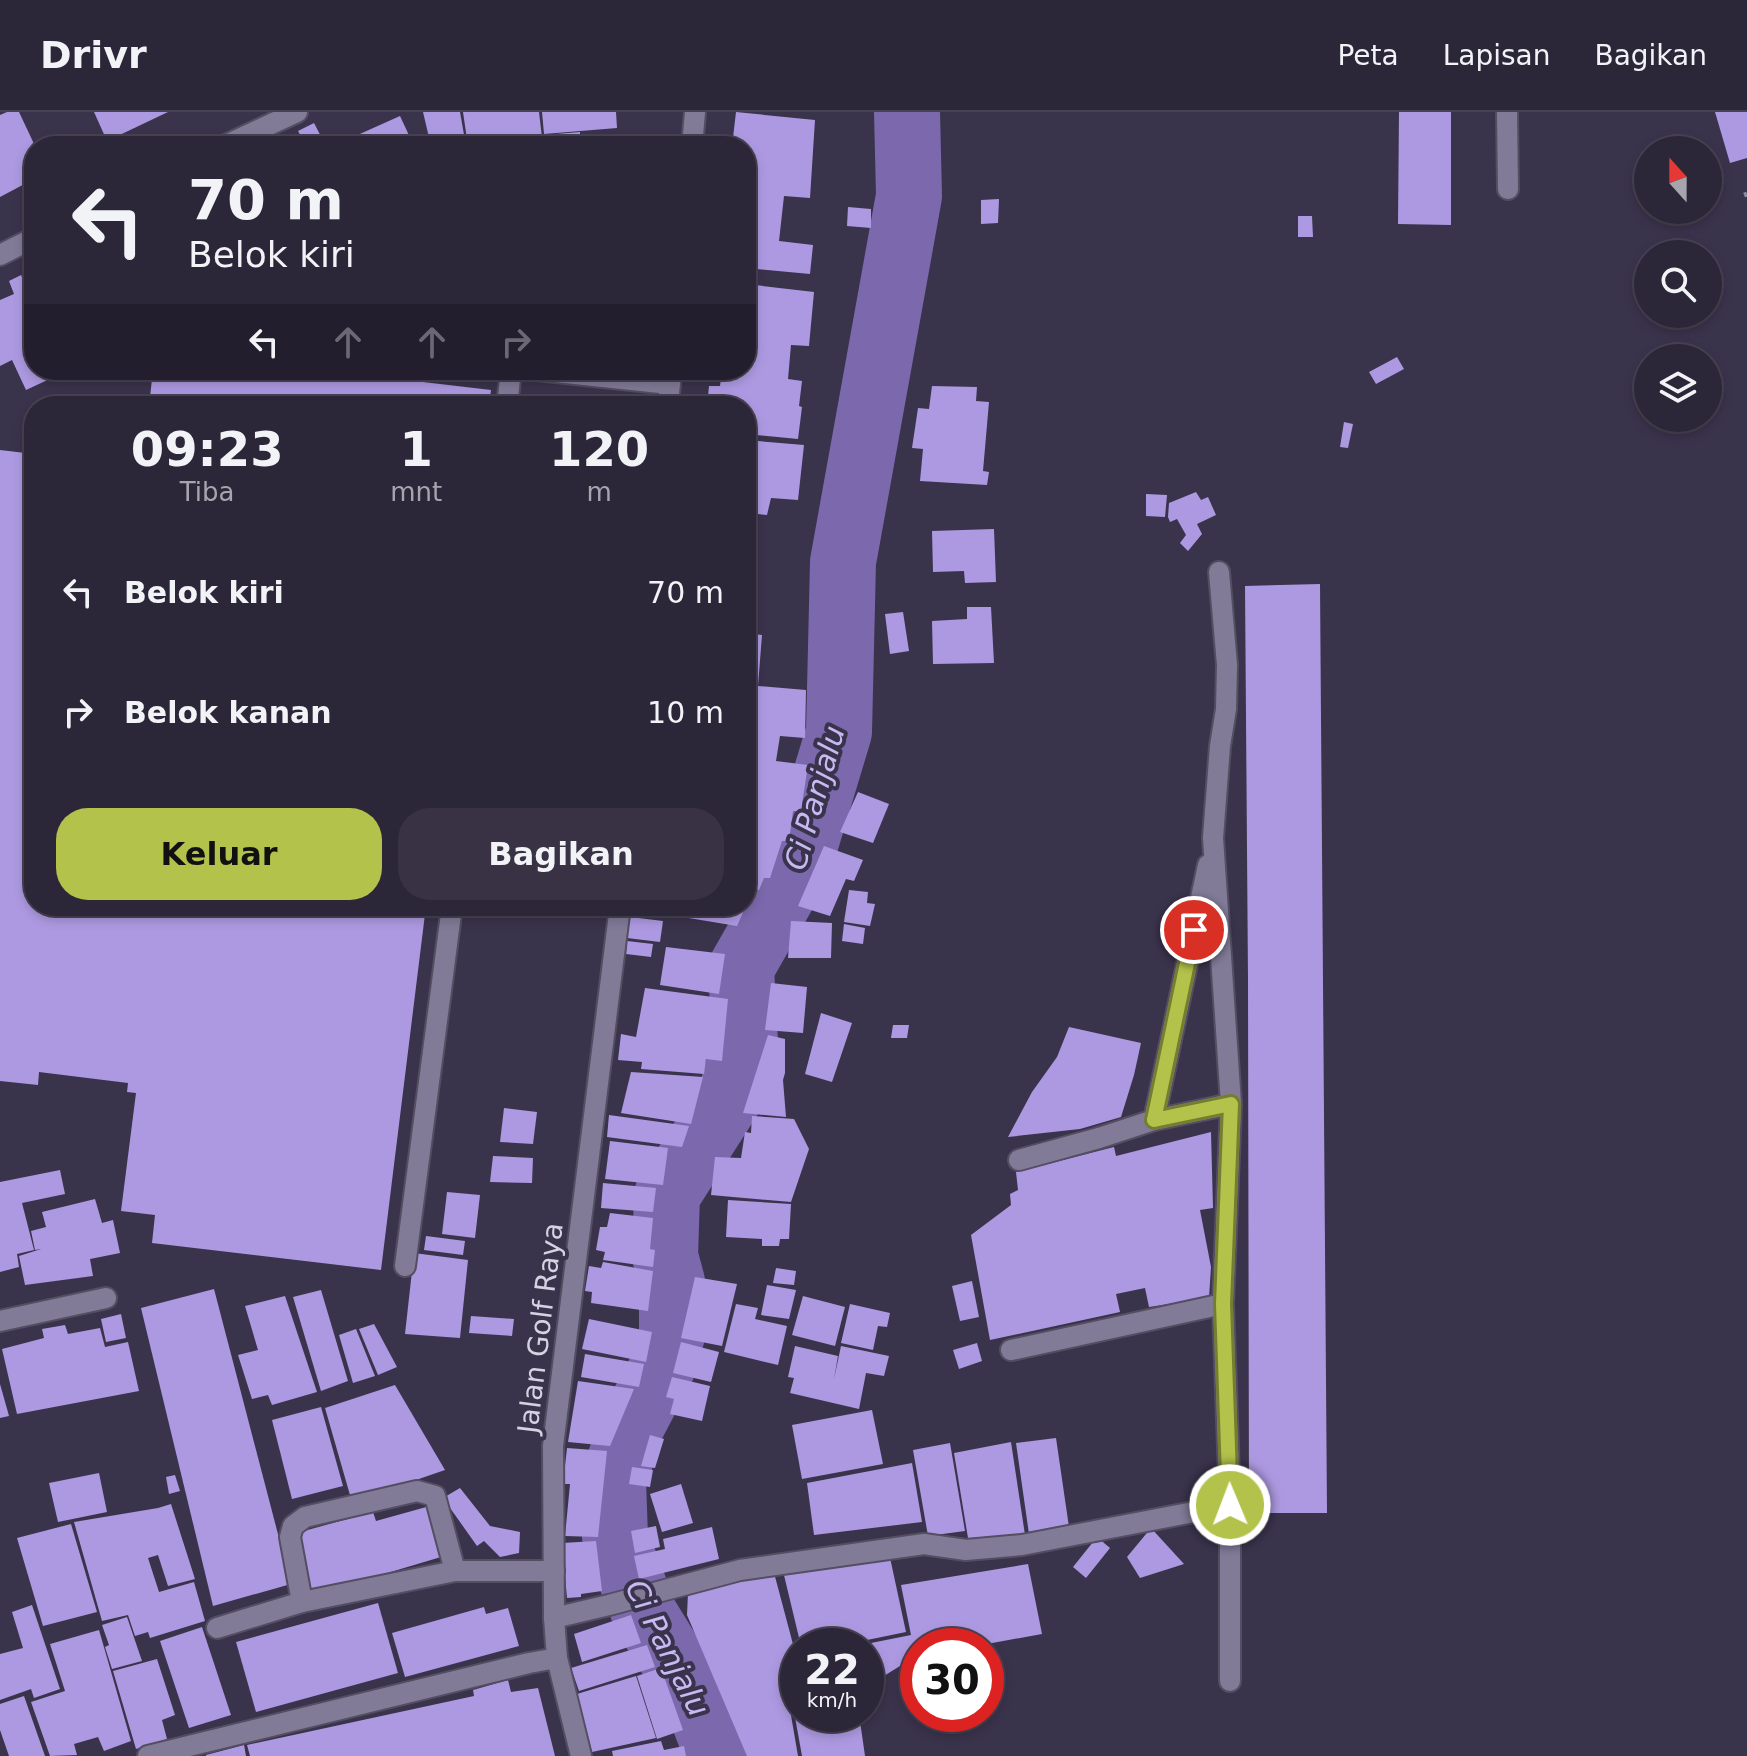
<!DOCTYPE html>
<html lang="id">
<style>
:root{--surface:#2c2639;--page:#383244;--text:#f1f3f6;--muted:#a6a5ae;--line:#484353;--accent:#b3c24b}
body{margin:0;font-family:"DejaVu Sans",sans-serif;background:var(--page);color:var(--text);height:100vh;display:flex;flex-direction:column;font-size:30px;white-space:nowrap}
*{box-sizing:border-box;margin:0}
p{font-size:26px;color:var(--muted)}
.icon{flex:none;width:44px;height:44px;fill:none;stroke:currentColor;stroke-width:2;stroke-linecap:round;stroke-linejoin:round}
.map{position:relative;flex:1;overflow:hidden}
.details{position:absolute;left:24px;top:284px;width:732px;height:520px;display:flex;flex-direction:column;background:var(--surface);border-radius:32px;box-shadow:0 4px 12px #0003,0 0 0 2px var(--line)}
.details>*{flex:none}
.guide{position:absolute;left:24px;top:24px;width:732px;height:244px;border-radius:32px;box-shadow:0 4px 12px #0003,0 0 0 2px var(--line);background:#2c2639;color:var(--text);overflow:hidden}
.needle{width:52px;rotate:339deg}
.controls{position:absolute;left:1634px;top:24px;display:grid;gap:16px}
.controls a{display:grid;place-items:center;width:88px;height:88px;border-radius:50%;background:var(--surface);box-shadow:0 4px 12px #0003,0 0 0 2px var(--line);font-size:40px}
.speed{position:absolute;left:780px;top:1516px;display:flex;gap:16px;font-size:40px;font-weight:700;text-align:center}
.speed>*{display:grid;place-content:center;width:104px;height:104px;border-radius:50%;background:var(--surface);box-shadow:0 4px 12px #0003,0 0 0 2px var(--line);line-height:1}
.speed small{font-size:20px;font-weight:400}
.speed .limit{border:12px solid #d22;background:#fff;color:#111}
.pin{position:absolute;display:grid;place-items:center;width:68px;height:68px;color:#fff;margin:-34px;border:4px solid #fff;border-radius:50%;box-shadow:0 2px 8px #0007}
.me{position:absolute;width:88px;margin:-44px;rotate:359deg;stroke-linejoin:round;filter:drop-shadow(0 0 6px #0008)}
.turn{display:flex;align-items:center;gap:28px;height:168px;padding:0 32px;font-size:36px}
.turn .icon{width:104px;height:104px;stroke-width:2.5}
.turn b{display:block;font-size:56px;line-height:68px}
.lanes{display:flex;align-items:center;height:76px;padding:0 32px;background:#0003;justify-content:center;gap:40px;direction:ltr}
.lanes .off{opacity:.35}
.eta{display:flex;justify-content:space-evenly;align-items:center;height:136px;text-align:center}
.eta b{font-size:48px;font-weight:700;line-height:56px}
.action{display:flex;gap:16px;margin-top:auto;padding:16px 32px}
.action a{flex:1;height:92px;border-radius:32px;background:var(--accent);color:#111;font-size:32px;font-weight:700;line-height:92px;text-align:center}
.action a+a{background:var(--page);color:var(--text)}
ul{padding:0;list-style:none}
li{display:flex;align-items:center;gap:24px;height:120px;padding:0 32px}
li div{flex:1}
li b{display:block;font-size:30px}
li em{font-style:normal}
header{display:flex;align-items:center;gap:48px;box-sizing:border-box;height:112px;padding:0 40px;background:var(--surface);border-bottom:2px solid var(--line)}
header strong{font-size:38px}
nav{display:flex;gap:44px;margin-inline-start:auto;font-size:28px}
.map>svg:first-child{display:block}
</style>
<header>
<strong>Drivr</strong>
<nav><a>Peta</a><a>Lapisan</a><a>Bagikan</a></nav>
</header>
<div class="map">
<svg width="1747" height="1644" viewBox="0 0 1747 1644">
<rect width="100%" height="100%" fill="#3a334c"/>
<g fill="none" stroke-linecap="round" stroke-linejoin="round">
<polyline stroke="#7c69ad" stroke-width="66" points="718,1644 696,1586 645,1503 615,1425 613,1369 632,1313 663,1254 672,1223 672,1170 665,1144 667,1083 731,983 745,930 741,856 798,756 839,620 843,450 909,84 907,0"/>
</g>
<g fill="#ad99e1">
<polygon points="7,0 19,0 35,34 34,67 0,85 0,3"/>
<polygon points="94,0 168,0 107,29"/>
<polygon points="423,0 460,0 466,34 431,34"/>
<polygon points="463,0 539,0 543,34 468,34"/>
<polygon points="542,0 616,0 617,16 544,22"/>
<polygon points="736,0 815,8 810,86 784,84 779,129 813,133 810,162 746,156 746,34 732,34"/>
<polygon points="1399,0 1451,0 1451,113 1398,112"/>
<polygon points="1715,0 1747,0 1747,46 1730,51"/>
<polygon points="400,4 414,34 333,34"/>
<polygon points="314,11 326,34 306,34 298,19"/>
<polygon points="580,20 580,34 545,34 544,23"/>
<polygon points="999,87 998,111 981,112 981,88"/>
<polygon points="848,95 871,97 871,116 847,114"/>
<polygon points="1298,104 1312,104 1313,125 1298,125"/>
<polygon points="21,163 34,190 34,258 51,258 54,265 26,278 12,248 0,254 0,188 14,182 9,169"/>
<polygon points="746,172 814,180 809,234 791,233 788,267 802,269 799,294 802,295 798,327 746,322 746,294 707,294 709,274 720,274 721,266 699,265 700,258 746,258"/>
<polygon points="1397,245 1404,257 1376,272 1369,260"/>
<polygon points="153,258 321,258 491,278 489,294 149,294"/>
<polygon points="932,274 977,275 976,289 989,290 983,359 989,360 987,373 920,369 923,337 912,336 918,296 929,297"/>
<polygon points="1344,310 1353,312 1348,336 1340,335"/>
<polygon points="746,328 804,333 798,388 771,386 767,403 750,401 747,414"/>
<polygon points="0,338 34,342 34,794 426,794 381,1158 152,1131 155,1103 121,1099 136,981 127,980 128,971 39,960 38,973 0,969"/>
<polygon points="1196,380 1201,388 1208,385 1216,403 1197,412 1202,422 1188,439 1180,431 1186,423 1177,407 1170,410 1168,405 1169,391"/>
<polygon points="1146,382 1167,383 1165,405 1146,404"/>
<polygon points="994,417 996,470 965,471 964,459 933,460 932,419"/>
<polygon points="1320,472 1327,1401 1249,1401 1248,868 1245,474"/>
<polygon points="967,495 991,495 994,551 933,552 932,509 967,507"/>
<polygon points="903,500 909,539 890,542 885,502"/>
<polygon points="746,521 762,523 758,574 806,578 805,626 780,624 776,649 808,653 801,699 793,699 789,729 782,729 770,766 764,766 759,778 754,777 746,793"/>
<polygon points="858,680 889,692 873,731 840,720"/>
<polygon points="824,734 863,748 854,769 846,767 830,804 798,794"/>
<polygon points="849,778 868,780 867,791 875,792 870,814 844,810"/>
<polygon points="647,794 746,794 737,814 646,799"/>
<polygon points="630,805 663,809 660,830 627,826"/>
<polygon points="791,809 832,811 831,846 788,846"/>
<polygon points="844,812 865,816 863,832 842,829"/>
<polygon points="627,829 653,832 651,845 626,842"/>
<polygon points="666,835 725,842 719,882 660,873"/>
<polygon points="771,871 807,875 803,921 765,918"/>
<polygon points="645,876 728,887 722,949 706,947 704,962 641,957 642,950 618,948 621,922 636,925"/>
<polygon points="821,901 852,911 832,970 805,962"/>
<polygon points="893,913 909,913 907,926 891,926"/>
<polygon points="1069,915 1141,931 1134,963 1121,1005 1080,1017 1008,1025 1032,980 1057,945"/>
<polygon points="768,923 785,927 785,961 783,968 786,1005 743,1001"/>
<polygon points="631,960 703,965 691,1012 621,1001"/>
<polygon points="504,996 537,1000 533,1032 500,1030"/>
<polygon points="609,1003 689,1014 682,1035 607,1025"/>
<polygon points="752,1004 794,1007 809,1037 791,1090 711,1083 715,1045 741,1046 745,1020 751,1021"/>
<polygon points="1211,1020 1213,1096 1200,1098 1211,1155 1209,1186 1149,1195 1145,1176 1116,1182 1120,1200 990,1228 971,1123 1011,1093 1010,1082 1018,1078 1016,1060 1114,1035 1116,1044"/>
<polygon points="610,1029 668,1036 663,1073 605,1067"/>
<polygon points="493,1044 533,1046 532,1071 490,1070"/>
<polygon points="60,1058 65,1082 22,1091 34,1138 17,1142 19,1155 0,1160 0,1070"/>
<polygon points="603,1071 656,1076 653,1100 601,1096"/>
<polygon points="447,1080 480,1083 475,1126 442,1122"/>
<polygon points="95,1087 102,1111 113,1108 120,1141 90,1147 93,1164 25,1173 19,1144 41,1137 35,1138 31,1119 46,1115 42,1100"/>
<polygon points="728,1088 791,1092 789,1127 780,1127 779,1134 762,1134 762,1127 726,1125"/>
<polygon points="610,1101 653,1106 650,1137 655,1138 653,1155 603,1148 605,1140 596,1138 600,1115 607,1115"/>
<polygon points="426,1124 465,1129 463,1143 424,1138"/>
<polygon points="414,1141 468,1148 460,1226 405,1222"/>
<polygon points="603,1150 653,1159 648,1199 591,1191 592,1180 585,1179 589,1154 601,1156"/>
<polygon points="776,1156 796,1159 794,1173 773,1171"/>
<polygon points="695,1165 737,1172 722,1234 681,1226"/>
<polygon points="972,1169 979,1205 960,1209 952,1174"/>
<polygon points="767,1173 796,1178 789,1207 761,1203"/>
<polygon points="214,1177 291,1472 213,1494 141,1196"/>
<polygon points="321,1178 348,1269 321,1279 293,1185"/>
<polygon points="285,1184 317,1280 272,1293 268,1283 252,1287 238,1243 258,1238 245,1194"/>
<polygon points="803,1184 845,1195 835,1234 792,1223"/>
<polygon points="736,1192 758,1196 755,1207 787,1214 778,1253 724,1240"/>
<polygon points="850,1192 890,1201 887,1215 878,1214 873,1238 841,1231"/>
<polygon points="121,1202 126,1226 106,1230 101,1207"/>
<polygon points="471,1204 514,1207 512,1224 469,1221"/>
<polygon points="589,1207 652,1220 646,1250 582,1237"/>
<polygon points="374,1212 397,1255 378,1263 359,1217"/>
<polygon points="65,1213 68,1222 100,1216 105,1235 128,1230 139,1279 17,1302 2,1237 44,1226 42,1217"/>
<polygon points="356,1217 375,1264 353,1271 339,1223"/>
<polygon points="681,1230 719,1240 711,1270 673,1261"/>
<polygon points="977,1231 982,1249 959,1257 953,1238"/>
<polygon points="795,1234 838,1244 834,1267 841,1234 889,1244 884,1264 866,1261 859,1297 790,1281 794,1266 788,1265"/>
<polygon points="585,1242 644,1252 639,1275 581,1265"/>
<polygon points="672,1265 710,1274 702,1309 670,1302 674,1287 666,1285"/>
<polygon points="578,1269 634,1277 610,1334 568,1330"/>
<polygon points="0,1272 9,1304 0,1306"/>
<polygon points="395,1273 445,1358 352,1390 325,1296"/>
<polygon points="321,1295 343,1374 292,1387 272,1308"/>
<polygon points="872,1298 883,1352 802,1367 792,1313"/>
<polygon points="650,1323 664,1327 655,1356 641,1354"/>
<polygon points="1056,1326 1069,1415 1029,1422 1016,1331"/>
<polygon points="1011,1330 1025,1423 969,1432 954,1341"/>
<polygon points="950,1331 965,1419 928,1424 913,1338"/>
<polygon points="567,1336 607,1339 598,1425 565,1424 570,1372 563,1372"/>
<polygon points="912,1351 922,1410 814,1423 807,1371"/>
<polygon points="632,1355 653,1358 650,1375 629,1372"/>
<polygon points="99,1361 107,1400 58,1410 49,1371"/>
<polygon points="175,1363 180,1379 169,1382 166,1365"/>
<polygon points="681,1372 693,1411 662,1420 650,1382"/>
<polygon points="460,1376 490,1414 520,1420 519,1441 500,1445 484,1429 477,1434 443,1386"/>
<polygon points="171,1392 195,1467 168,1474 158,1443 148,1446 159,1480 194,1470 205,1509 150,1526 148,1520 135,1524 128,1503 102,1509 74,1410 158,1396"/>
<polygon points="437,1392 451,1442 310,1484 293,1422 373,1400 376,1409"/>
<polygon points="71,1412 97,1500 43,1514 17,1426"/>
<polygon points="656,1414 660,1435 635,1441 631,1419"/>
<polygon points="712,1415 719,1447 639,1467 634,1444 665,1437 663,1427"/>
<polygon points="1151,1416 1184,1452 1140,1466 1127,1445"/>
<polygon points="1097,1425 1110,1436 1086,1466 1073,1455"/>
<polygon points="596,1429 602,1479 581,1482 581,1485 567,1486 562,1431"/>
<polygon points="889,1441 906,1520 838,1534 801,1534 783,1459"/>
<polygon points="1028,1452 1042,1522 976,1534 918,1534 918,1545 913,1546 866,1575 866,1532 911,1523 901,1473"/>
<polygon points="773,1457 798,1551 798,1577 787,1580 798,1644 747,1644 687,1503 688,1481"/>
<polygon points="378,1491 398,1561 256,1600 236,1530"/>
<polygon points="32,1493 60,1577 34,1586 31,1577 0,1588 0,1542 23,1536 12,1500"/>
<polygon points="484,1495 486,1502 508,1496 519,1534 405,1565 392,1521"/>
<polygon points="631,1503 641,1531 582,1550 574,1522"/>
<polygon points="127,1505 142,1549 112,1557 105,1535 109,1533 102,1513"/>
<polygon points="202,1515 231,1603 189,1616 160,1529"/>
<polygon points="99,1518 131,1629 104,1639 98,1625 74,1632 77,1643 50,1644 31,1590 65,1579 50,1532"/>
<polygon points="647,1533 655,1555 579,1579 571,1556"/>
<polygon points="157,1547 175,1603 162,1608 167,1627 136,1637 113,1559"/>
<polygon points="661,1556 683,1618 657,1627 637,1564"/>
<polygon points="636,1564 656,1626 592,1640 577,1582"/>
<polygon points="508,1568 511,1580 538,1576 555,1644 250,1644 247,1633 474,1584 473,1578"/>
<polygon points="798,1582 798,1602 859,1602 865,1644 802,1644 791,1583"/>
<polygon points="24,1584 45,1644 9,1644 0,1618 0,1592"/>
<polygon points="661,1629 664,1638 684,1634 686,1644 613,1644 612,1639"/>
<polygon points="244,1633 246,1644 206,1644 206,1643"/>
</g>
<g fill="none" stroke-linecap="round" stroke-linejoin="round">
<defs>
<g id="minor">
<polyline points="1507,0 1508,77"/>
<polyline points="224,34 297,0"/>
<polyline points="692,34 695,0"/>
<polyline points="0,143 34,126"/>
<polyline points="537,258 670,272"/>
<polyline points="507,294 511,258"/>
<polyline points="668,294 671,258"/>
<polyline points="1154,1008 1231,992"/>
<polyline points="1019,1048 1099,1026 1154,1008 1208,753"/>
<polyline points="405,1154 452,794"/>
<polyline points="0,1209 106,1186"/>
<polyline points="1011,1238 1223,1192"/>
<polyline points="1230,1393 1230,1569"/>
<polyline points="302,1490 290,1425 293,1414 305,1405 417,1379 435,1384 455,1459"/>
<polyline points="554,1506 609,1493 740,1458 924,1432 966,1438 1022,1433 1230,1393 1223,1192 1231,992 1213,726 1220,634 1226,597 1227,553 1219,460"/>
<polyline points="217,1516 302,1490 455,1459 554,1459"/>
<polyline points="148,1644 529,1551 557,1546"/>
<polyline points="581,1644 557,1546 554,1506 553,1334 620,794"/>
</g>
</defs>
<use href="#minor" stroke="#534e62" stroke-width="24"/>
<polyline stroke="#8f8a9e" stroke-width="5" stroke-dasharray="4 6" stroke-linecap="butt" points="1744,83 1747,82"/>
<use href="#minor" stroke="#827b98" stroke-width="20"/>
</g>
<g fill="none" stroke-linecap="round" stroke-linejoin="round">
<defs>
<polyline id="route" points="1194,818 1154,1008 1231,992 1223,1192 1230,1393"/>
</defs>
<use href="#route" stroke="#747e31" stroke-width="20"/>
<use href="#route" stroke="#b3c24b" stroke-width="14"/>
</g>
<g text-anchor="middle" stroke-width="8" stroke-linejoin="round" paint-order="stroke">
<g font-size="28" fill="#d5d2e1" stroke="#3a334c">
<text transform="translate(540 1216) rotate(-83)" y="10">Jalan Golf Raya</text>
</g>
<g font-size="30" font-style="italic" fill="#c7b9f2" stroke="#3a334c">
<text transform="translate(815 686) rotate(-74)" y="10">Ci Panjalu</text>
<text transform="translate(667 1536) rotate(63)" y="10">Ci Panjalu</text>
</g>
</g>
</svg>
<div class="controls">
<a><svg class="needle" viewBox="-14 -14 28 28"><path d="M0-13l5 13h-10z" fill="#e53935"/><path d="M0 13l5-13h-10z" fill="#a6a5ae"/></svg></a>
<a><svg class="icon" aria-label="search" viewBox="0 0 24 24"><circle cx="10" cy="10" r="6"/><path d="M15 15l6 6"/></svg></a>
<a><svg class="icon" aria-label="layers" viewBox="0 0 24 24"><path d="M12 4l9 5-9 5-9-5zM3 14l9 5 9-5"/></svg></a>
</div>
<div class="speed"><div>22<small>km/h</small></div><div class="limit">30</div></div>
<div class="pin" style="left:1194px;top:818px;background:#d93025"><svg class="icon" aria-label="arrive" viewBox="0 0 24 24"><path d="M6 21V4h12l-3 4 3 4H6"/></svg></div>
<svg class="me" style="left:1230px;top:1393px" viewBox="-20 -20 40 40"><circle r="17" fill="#b3c24b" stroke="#fff" stroke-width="3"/><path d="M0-11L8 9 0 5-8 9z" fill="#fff"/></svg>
<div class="guide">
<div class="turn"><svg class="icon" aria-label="left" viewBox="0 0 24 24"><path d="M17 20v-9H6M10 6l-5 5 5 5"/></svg><div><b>70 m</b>Belok kiri</div></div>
<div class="lanes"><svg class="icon" aria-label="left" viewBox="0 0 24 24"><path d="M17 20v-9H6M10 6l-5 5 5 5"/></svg><svg class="icon off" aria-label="ahead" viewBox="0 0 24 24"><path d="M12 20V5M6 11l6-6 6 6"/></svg><svg class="icon off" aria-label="ahead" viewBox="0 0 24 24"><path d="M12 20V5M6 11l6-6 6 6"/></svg><svg class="icon off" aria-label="right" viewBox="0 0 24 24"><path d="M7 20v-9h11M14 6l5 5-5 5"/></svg></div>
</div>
<section class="details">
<div class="eta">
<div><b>09:23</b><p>Tiba</p></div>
<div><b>1</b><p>mnt</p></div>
<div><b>120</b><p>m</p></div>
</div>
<ul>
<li><svg class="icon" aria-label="left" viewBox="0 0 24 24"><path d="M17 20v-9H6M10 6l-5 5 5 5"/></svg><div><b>Belok kiri</b></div><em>70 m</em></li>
<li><svg class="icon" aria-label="right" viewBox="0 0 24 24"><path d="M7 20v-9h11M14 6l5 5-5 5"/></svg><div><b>Belok kanan</b></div><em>10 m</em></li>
</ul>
<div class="action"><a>Keluar</a><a>Bagikan</a></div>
</section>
</div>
